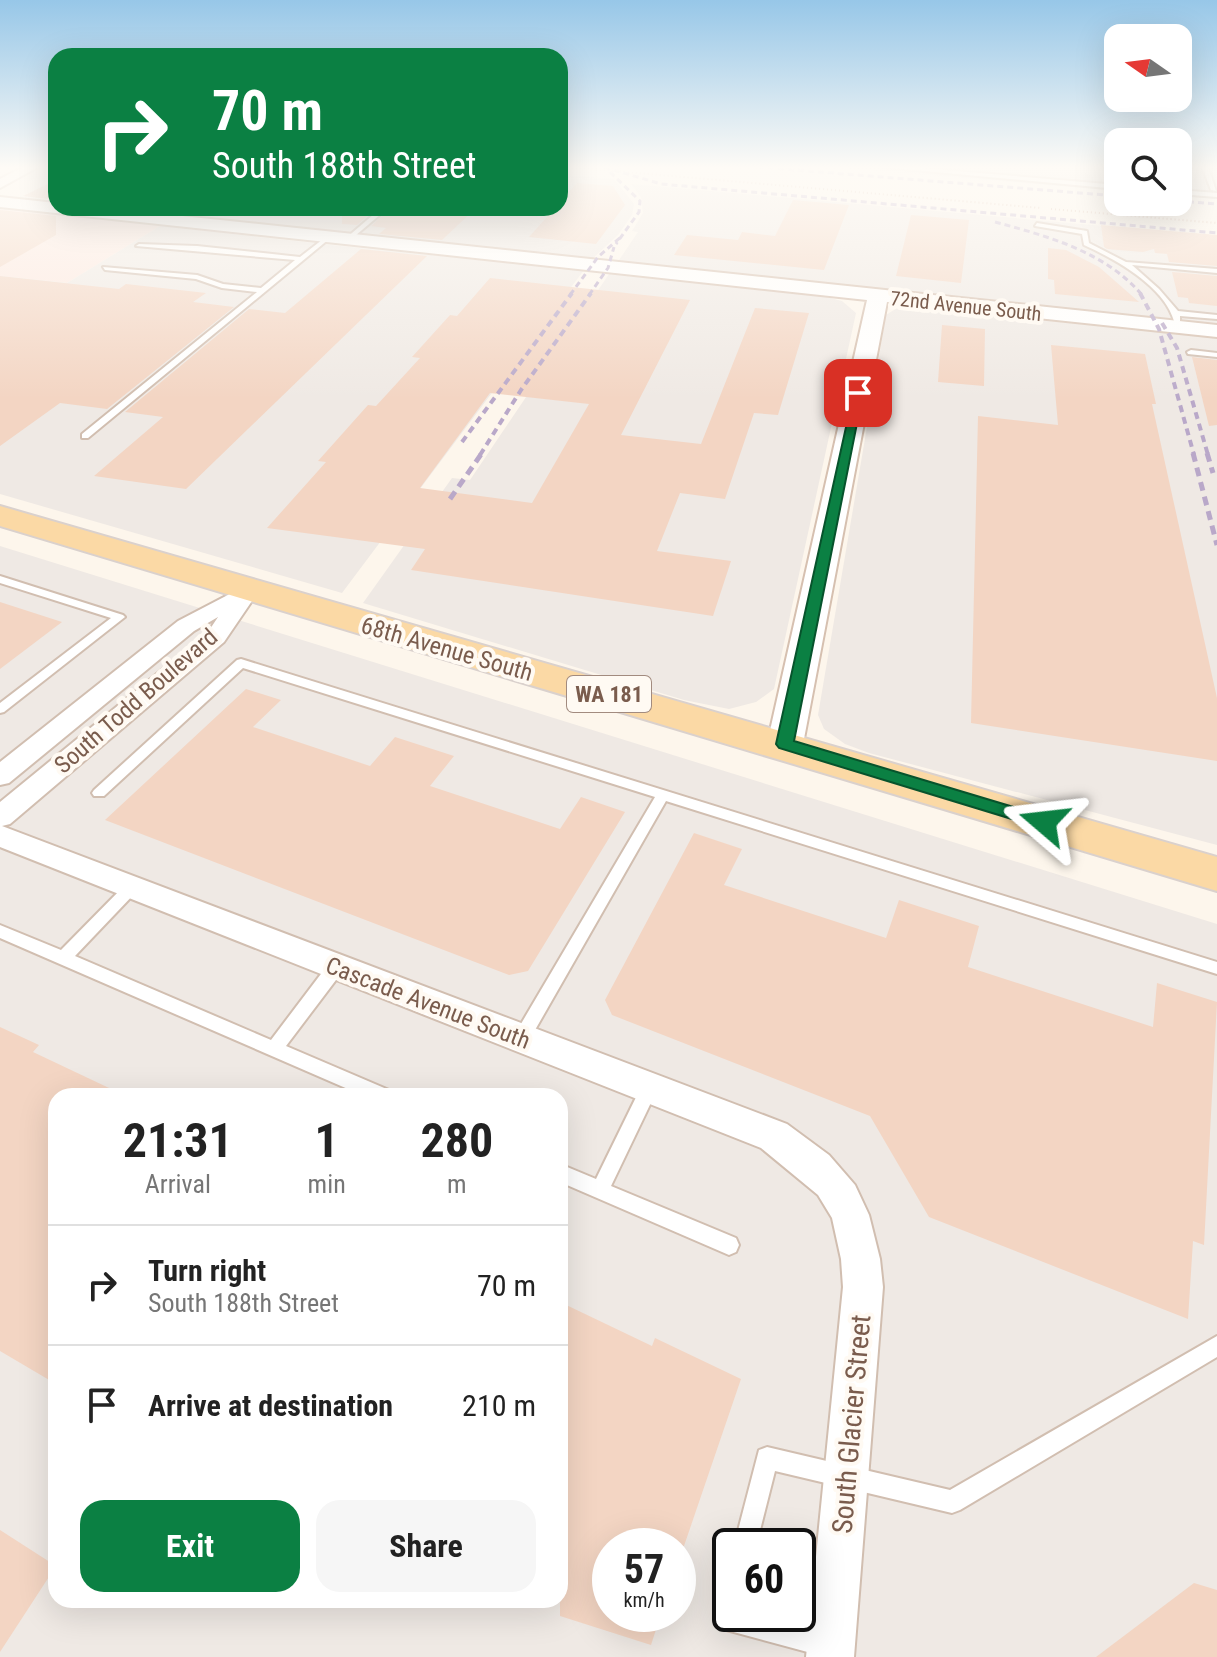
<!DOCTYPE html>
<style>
:root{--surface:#fff;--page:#f6f6f6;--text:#222;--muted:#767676;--line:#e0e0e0;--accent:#0b8043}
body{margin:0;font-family:"Roboto Condensed",sans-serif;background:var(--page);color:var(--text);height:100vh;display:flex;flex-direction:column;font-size:30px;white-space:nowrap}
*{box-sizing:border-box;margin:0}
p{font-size:26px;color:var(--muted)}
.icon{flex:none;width:44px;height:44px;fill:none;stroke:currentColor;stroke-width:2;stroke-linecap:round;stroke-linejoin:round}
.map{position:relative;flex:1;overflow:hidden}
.side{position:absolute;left:48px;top:1088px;width:520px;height:520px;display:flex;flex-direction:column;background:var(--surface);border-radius:24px;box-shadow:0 8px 32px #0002}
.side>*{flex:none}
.banner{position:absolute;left:48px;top:48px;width:520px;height:168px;border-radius:24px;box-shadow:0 8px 32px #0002;background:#0b8043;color:#fff;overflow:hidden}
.needle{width:52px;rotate:284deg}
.tools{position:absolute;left:1104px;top:24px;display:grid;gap:16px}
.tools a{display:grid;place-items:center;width:88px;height:88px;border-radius:16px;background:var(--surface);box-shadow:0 8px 32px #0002;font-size:40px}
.speed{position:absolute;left:592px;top:1528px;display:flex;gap:16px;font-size:40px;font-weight:700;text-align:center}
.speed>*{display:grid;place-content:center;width:104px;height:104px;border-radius:50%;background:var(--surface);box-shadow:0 8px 32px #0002;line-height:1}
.speed small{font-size:20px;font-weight:400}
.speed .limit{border:4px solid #111;border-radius:12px;background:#fff;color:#111}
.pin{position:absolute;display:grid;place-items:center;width:68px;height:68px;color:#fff;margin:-34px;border-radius:16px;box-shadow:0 4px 12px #0006}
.me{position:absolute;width:88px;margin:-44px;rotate:287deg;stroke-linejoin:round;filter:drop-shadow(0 0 6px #0008)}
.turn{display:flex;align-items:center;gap:28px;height:168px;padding:0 32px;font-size:36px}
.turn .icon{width:104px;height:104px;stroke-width:2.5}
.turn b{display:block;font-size:56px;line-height:68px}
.eta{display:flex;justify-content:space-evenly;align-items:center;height:136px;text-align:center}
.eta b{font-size:48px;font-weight:700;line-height:56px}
.action{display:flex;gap:16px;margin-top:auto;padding:16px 32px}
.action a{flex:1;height:92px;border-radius:24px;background:var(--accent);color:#fff;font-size:32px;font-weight:700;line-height:92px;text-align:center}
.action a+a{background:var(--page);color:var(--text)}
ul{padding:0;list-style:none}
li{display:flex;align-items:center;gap:24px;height:120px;padding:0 32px;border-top:2px solid var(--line)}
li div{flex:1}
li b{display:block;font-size:30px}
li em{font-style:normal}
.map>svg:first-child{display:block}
</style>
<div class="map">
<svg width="1217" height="1657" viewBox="0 0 1217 1657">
<rect width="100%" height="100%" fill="#fdf6ec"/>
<polygon fill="#fde8e0" points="0,208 160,226 67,283 0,276"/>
<g fill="#efe9e4" fill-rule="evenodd">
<polygon points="833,167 1118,167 1118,191"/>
<polygon points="1178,167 1217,167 1217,199 1178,195"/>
<polygon points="560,175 614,179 634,204 632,215 618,235 590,261 180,216 192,208 560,208"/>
<polygon points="631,184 1217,236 1217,325 617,263 638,232 632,231 643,213 641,197"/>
<polygon points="160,226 359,248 584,270 342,593 0,494 0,276 67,283"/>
<polygon points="609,274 826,297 842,301 856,313 774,689 756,702 729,709 684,700 363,603 452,478 470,480"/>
<polygon points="912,307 1217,338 1217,845 869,753 845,744 824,729 818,715 886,315 897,308"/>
<path d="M0 546 1217 924V1657H0ZM56 1096H560V1600H56ZM610 1546H678V1614H610ZM730 1546H798V1614H730Z"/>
</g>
<g fill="#f3d5c3" fill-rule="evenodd">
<polygon points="56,180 56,200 23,196"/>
<polygon points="577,183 613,186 625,205 596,244 529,237 555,208 560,208 560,202"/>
<polygon points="793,200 849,205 824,270 674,255 687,235 738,240 742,232 775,236"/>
<polygon points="342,208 376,208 357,225 342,224"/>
<polygon points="391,208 476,208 442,240 379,234 386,228 371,226"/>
<polygon points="0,210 56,216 56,235 0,267"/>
<polygon points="911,215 969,220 961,283 896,276"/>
<polygon points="1101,225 1217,235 1217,266 1169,262 1167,254 1155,253 1154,249 1143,252 1107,249 1104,247"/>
<polygon points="1048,248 1066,250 1099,267 1139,302 1055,294 1054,280 1048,279"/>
<polygon points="361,249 427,256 186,489 94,476 163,417 125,412 249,309 285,313"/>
<polygon points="1172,272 1217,276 1217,306 1189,303 1188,298 1178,297"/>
<polygon points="0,276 119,289 126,284 206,293 193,302 234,307 107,409 60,403 0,446"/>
<path d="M490 278 690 300 621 435 701 444 755 308 809 313 778 415 754 413 725 499 680 493 657 551 731 561 713 616 411 570 425 549 267 528 326 462 318 461 368 405 376 406 420 358 412 357 450 315 457 316ZM490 393 589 404 532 503 420 488Z"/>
<polygon points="942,325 985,329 984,386 938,382"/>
<polygon points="1051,345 1145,354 1156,404 1152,404 1217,698 1217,761 971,723 978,416 1058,425"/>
<polygon points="1192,357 1217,360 1217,425 1209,426"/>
<polygon points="0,602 62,622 0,669"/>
<polygon points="246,689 281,700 253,727 370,766 395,737 454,756 430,786 560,829 581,797 625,812 528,971 509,975 105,820"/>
<polygon points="694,833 742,849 724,885 886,938 899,900 979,926 968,967 1153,1027 1157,983 1217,1002 1204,1245 1193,1241 1188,1319 929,1217 870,1116 612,1015 605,1000"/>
<polygon points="0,1027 39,1045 33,1052 126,1096 56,1096 56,1384 0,1351"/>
<polygon points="560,1302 652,1346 655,1338 741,1379 684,1546 610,1546 610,1614 661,1614 651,1645 560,1616"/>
<polygon points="0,1530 56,1566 0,1652"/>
<polygon points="1194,1583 1217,1590 1217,1657 1096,1657"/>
</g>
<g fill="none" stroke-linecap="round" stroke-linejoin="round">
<defs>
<g id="lane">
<polygon points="882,167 910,167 1118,185 1118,189"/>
<polygon points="1202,167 1208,167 1216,191 1211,190"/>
<polygon points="1178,190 1217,193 1217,197 1178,194"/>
<polygon points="381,208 388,208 349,241 345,241 345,239"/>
<path d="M1037 223 1087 231 1089 243 1126 262 1217 269V273L1132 265 1159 289 1178 311 1217 315V319L1180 316V321H1174C1164 286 1115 259 1084 245L1082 234 1035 226Z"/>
<polygon points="327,236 329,239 88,438 82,438 82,434 257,292 222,288 196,279 105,270 103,267 197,275 223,284 261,288 295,260 136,246 139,244 197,246 300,257"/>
<polygon points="1191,350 1217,353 1217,357 1188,354 1187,352"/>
<polygon points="0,576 123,615 125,617 4,712 0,713 0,703 111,618 0,583"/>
<polygon points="241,659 1217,962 1217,974 666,801 527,1044 521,1046 515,1044 513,1039 515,1034 655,797 243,668 104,796 94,796 92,793 94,790 237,660"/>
<polygon points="131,882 136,884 138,888 136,892 75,956 271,1040 330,962 336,961 342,962 344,967 342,972 286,1046 389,1090 392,1096 364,1096 0,938 0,925 61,950 126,884"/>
<polygon points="649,1080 655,1083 658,1088 611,1186 736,1238 739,1245 736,1252 729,1255 560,1182 560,1164 596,1179 643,1083"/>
<polygon points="1217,1336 1217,1357 960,1510 952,1513 775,1471 756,1546 734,1546 759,1450 767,1447 950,1490"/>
<path d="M730 1595V1614H751L826 1633 835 1636 838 1645 835 1654 826 1657 719 1628C714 1617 717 1609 722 1599Z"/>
</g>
<g id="street">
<polygon points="23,167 38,167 0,188 0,179"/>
<polygon points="247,585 258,592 224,642 10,824 2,826 787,1124 829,1155 855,1185 869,1215 880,1259 883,1287 854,1657 806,1657 843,1287 841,1259 832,1218 818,1195 761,1148 0,847 0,802 208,632 218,617 194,631 9,783 0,785 0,762 178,621"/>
</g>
<polygon id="secondary" points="0,197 56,203 56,208 106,208 1217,325 1217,337 887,302 803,744 797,752 785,756 773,752 767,744 867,300 0,207"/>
<polygon id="primary" points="0,506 1217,857 1217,891 0,526"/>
</defs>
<use href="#lane" stroke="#d1beb0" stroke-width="4"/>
<use href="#street" stroke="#d1beb0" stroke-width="4"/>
<use href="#secondary" stroke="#d6c0b0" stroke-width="4"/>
<use href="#primary" stroke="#dad1cd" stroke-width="4"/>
<g stroke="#d9b8a5" stroke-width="2" stroke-dasharray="1 3" stroke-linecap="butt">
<polyline points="568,167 1041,208"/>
<polyline points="1051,209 1217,223"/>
</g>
<use href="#lane" fill="#fff" fill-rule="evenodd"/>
<use href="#street" fill="#fff" fill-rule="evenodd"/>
<use href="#secondary" fill="#fff" fill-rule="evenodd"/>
<use href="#primary" fill="#fbd9a5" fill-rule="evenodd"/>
<g stroke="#b9a8c9" stroke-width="3" stroke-dasharray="6 4" stroke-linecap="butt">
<polyline points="604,167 661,184 1217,233"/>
<polyline points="758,167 1118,196"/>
<polyline points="610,172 640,201 639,212 616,244"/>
<polyline points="1178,201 1217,204"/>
<path d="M995 222C1047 236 1106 252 1142 295"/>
<polyline points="570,295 598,257 622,236"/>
<polyline points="589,295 608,268 614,247"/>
</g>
<g stroke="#b9a8c9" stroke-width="4" stroke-dasharray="7 5" stroke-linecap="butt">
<polyline points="1140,293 1159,329 1194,455"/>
<polyline points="1162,323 1177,348 1208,455"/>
<polyline points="462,442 572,293"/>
<polyline points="480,455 521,390 591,293"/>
</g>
<g stroke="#b9a8c9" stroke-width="5" stroke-dasharray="9 6" stroke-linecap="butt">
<polyline points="1193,453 1217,545"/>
<polyline points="1207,453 1213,473"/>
<polyline points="450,499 482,453"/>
</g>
</g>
<linearGradient id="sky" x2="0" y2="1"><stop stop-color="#97c7e8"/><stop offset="0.42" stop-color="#fefbf6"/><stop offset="1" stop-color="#fefbf6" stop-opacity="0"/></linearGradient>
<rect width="1217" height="399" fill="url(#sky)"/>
<polygon fill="#0b8043" stroke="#07532c" stroke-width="2" points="854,391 863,393 794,741 1050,818 1053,822 1050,827 1038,827 779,748 776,744"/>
<g text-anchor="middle" stroke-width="8" stroke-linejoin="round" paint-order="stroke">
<g font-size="20" fill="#7a5c4d" stroke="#fffaf3">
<text transform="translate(966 306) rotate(6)" y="7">72nd Avenue South</text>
</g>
<rect fill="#fffaf3" stroke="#a28b7f" stroke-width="2" x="567" y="676" width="84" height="36" rx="6"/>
<g font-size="22" font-weight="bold" fill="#7a5c4d">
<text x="609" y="702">WA 181</text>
</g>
<g font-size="24" fill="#7a5c4d" stroke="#fffaf3">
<text transform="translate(447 649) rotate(16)" y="8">68th Avenue South</text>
<text transform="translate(136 701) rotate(-41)" y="8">South Todd Boulevard</text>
<text transform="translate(428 1003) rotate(21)" y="8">Cascade Avenue South</text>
</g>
<g font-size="28" fill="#7a5c4d" stroke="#fffaf3">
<text transform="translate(851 1424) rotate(-85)" y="10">South Glacier Street</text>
</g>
</g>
</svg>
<div class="tools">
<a><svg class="needle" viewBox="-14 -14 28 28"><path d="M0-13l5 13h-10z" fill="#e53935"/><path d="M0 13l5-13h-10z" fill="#767676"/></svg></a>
<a><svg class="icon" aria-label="search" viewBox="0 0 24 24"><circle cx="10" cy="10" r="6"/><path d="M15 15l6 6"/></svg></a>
</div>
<div class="speed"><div>57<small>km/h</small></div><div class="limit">60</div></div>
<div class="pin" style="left:858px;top:393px;background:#d93025"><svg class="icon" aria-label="arrive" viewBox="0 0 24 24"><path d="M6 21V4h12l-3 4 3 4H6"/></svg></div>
<svg class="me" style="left:1044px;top:822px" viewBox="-20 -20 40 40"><path d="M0-17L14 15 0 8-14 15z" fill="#0b8043" stroke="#fff" stroke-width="4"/></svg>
<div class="banner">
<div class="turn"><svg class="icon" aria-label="right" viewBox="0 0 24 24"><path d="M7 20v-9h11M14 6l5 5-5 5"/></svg><div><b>70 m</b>South 188th Street</div></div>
</div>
<section class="side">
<div class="eta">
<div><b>21:31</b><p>Arrival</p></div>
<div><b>1</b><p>min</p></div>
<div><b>280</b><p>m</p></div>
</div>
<ul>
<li><svg class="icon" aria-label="right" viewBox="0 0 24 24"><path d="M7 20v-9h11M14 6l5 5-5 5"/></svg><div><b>Turn right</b><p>South 188th Street</p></div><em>70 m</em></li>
<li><svg class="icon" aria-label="arrive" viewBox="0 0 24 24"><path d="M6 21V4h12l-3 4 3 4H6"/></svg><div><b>Arrive at destination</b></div><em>210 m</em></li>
</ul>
<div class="action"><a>Exit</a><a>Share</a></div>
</section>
</div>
